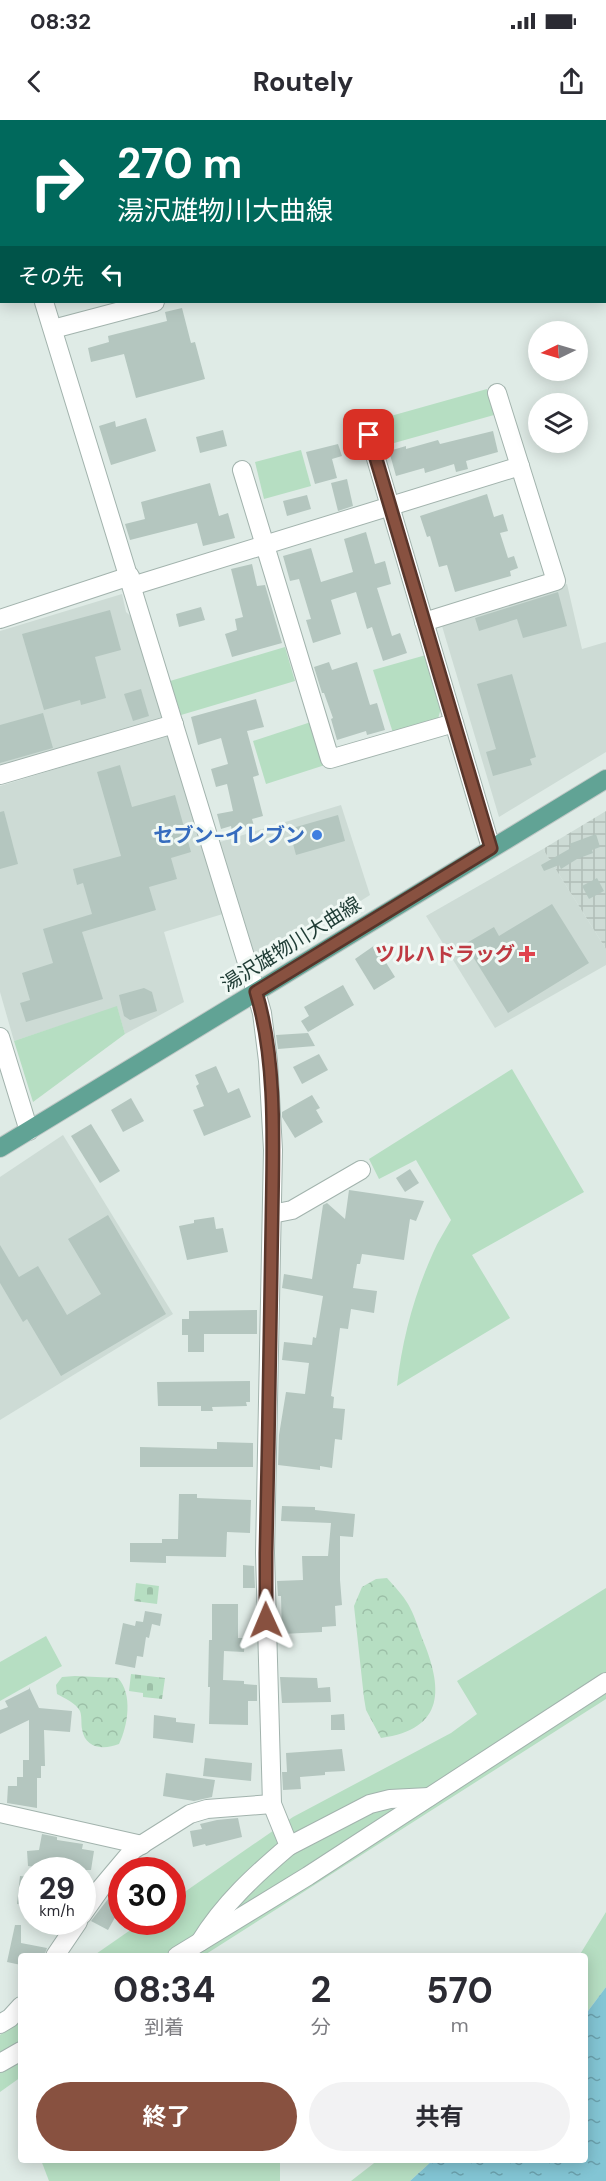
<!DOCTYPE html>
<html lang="ja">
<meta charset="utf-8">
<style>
:root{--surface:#fff;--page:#f2f2f3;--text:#2b2b33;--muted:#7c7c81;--accent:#885140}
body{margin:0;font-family:"DM Sans","Noto Sans JP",sans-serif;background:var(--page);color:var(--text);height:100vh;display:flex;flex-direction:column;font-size:22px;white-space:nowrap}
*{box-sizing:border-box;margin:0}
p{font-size:20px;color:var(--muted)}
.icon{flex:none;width:33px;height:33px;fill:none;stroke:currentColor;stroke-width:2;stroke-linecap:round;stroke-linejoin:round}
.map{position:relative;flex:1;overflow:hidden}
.sheet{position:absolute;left:18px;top:1833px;width:570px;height:210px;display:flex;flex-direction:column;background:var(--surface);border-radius:6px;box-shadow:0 3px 15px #0003}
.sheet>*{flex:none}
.hud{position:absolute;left:0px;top:0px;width:606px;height:183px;box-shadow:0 3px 15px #0003;background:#00695c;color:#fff;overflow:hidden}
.needle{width:39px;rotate:265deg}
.buttons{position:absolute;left:528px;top:201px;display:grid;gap:12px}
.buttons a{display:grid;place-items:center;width:60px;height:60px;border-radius:50%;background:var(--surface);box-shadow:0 3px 15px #0003;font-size:30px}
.speed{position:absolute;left:18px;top:1737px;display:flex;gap:12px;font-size:30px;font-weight:700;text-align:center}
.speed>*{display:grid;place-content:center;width:78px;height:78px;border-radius:50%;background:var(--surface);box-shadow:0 3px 15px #0003;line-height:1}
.speed small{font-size:15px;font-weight:400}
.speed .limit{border:9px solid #d22;background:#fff;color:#111}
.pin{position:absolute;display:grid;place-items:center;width:51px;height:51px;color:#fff;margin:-26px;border-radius:12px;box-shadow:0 3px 9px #0006}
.me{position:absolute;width:66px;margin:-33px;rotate:359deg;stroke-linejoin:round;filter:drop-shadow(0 0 4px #0008)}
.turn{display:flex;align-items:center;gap:21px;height:126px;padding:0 18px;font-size:27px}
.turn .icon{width:78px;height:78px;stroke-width:2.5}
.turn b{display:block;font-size:42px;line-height:51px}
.then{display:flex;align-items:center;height:57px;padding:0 18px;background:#0003;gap:12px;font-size:22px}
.eta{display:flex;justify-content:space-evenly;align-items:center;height:102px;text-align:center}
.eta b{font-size:36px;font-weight:700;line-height:42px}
.primary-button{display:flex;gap:12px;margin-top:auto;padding:12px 18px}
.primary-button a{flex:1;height:69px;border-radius:36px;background:var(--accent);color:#fff;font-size:24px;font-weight:700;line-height:69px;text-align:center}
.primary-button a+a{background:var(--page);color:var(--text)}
.status{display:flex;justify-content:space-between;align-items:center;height:42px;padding:0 30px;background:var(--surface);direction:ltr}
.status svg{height:16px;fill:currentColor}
header{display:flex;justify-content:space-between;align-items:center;height:78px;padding:0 18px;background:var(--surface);font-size:27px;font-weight:700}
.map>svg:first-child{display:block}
</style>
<div class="status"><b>08:32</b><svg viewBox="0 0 49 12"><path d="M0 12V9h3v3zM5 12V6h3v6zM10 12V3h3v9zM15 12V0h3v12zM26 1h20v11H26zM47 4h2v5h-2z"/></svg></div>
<header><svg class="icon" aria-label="back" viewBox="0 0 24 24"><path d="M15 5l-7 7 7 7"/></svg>Routely<svg class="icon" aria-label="share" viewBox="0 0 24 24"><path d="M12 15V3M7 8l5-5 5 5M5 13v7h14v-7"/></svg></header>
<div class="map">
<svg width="606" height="2061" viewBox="0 0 606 2061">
<defs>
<pattern id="industrial-grid" width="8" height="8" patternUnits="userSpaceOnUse" patternTransform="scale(1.5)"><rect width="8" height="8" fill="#cddbd5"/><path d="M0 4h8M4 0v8" fill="none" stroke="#b0bdb7"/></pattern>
<pattern id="forest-crowns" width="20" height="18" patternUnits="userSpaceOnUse" patternTransform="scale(1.5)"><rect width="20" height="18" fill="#b6dec2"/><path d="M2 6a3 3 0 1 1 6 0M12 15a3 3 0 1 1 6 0" fill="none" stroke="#9cbfa7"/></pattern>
<pattern id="cemetery-stones" width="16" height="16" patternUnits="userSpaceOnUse" patternTransform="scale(1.5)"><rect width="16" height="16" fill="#b6dec2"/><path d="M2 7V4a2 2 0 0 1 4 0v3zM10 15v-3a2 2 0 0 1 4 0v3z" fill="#9cbfa7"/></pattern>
<pattern id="water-ripples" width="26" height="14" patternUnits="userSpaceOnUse" patternTransform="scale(1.5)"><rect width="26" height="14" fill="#83c5d4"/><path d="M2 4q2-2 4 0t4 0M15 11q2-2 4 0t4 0" fill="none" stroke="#6ba1ad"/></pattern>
</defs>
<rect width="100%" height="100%" fill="#dfebe6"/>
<g fill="#cddbd5">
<polygon points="567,464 582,529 606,522 606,632 499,697 442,506 443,502"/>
<polygon points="122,474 126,492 138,503 164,597 0,647 0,511"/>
<polygon points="171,614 226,793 164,812 184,882 125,914 117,887 14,921 0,872 0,666"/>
<polygon points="341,685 370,775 258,846 220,722"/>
<polygon points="543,729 606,829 606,845 495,908 426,796"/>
<polygon points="63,1015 173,1194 0,1300 0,1057"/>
</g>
<polygon fill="url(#industrial-grid)" points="606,691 606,829 543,729"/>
<g fill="#b6dec2">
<polygon points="487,269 494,295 387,325 380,299"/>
<polygon points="301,330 311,366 264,379 255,342"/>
<polygon points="285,527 295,561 181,595 170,561"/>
<polygon points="426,535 441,588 438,599 393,613 373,550"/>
<polygon points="311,602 325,645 266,664 253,621"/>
<polygon points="117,886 125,914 33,982 14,921"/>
<path d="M512 949 584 1072 472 1135 510 1198 397 1266C402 1220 414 1175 433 1133 438 1121 445 1111 451 1100L416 1040 379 1059 369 1039Z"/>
<polygon points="606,1468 606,1579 203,1836 93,1836 142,1802 172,1802 173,1780 293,1697 451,1613 477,1594 457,1561"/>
<polygon points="46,1516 62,1546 0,1581 0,1542"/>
<polygon points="606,1792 606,1867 585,1895 585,1836 579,1836"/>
<polygon points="21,1896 21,1957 0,1972 0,1915"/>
<polygon points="41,2040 280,2040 280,2061 49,2061"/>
<polygon points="378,2040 433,2040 410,2061 351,2061"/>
</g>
<g fill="url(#forest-crowns)">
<path d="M387 1458C394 1466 403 1475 408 1484 414 1494 418 1507 422 1518 443 1568 446 1609 381 1618L366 1590 364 1578 354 1486 362 1467 376 1459Z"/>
<path d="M75 1556 118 1558C133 1574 128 1606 119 1624 104 1630 85 1629 82 1609 81 1604 82 1596 80 1591 76 1583 64 1578 57 1574L56 1565 62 1557Z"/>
</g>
<g fill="url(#cemetery-stones)">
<polygon points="136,1463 159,1466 157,1484 134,1481"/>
<polygon points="131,1554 165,1558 162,1579 143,1577 143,1573 129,1571"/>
</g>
<polygon fill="url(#water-ripples)" points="606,1867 606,2061 410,2061 433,2040 585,2040 585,1895"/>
<g fill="#b4c6bf">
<polygon points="182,188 191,223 195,222 205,259 136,278 124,234 91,242 88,228 109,222 108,216 167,201 165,192"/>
<polygon points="146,298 156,331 111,345 99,306 115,301 116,307"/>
<polygon points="223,310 227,326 200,333 196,317"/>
<polygon points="493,311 498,332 466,341 468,349 456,352 454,344 425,353 424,348 396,356 389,331 406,326 406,329 438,320 440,324"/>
<polygon points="338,324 342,336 332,339 337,358 315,364 306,332"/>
<polygon points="347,359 353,386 338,391 331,363"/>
<polygon points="210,363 219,396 228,393 235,418 203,426 197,403 130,420 125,404 145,399 141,382"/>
<polygon points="487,374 494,397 503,394 508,411 500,413 508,438 514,436 518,448 510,451 511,456 455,472 447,445 439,447 430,416 427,417 420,396"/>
<polygon points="307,375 311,389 287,396 283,381"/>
<polygon points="366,412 375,444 385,441 391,464 377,468 392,516 400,513 407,533 383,541 372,507 367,509 356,472 331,480 341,514 313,523 306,500 311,499 299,459 290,461 283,436 311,428 321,462 353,452 344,419"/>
<polygon points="252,444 257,466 265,465 282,523 232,537 225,514 237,510 235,499 243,497 231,449"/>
<polygon points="558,472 567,506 523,518 517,499 479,511 475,498"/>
<polygon points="201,487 205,500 179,507 176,494"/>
<polygon points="110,490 121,530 95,537 106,578 81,585 80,580 44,590 22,514"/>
<polygon points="329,542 332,550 357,542 370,585 377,583 385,610 367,615 366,611 337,620 331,599 333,598 324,573 322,573 314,547"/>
<polygon points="512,554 536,637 530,639 532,645 493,656 486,632 496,629 477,564"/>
<polygon points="141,569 149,596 133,601 124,574"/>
<polygon points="256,579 264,607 247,611 259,655 253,657 263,696 252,699 254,706 232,711 231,706 221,709 217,694 233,691 227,664 216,667 211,649 228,644 221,618 198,625 191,597"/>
<polygon points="43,593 53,628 0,643 0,605"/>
<polygon points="120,645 132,687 175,675 191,732 171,738 177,759 149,767 156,790 82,812 103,879 26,902 20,883 30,880 22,853 53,843 43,809 92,794 83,763 77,765 73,749 121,736 97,652"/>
<polygon points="4,691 18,744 0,749 0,692"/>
<polygon points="338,695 345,721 296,735 289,709"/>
<polygon points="596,714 600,727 592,730 593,733 577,739 561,749 559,745 544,751 541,745 571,728 569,724"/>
<polygon points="597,758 604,771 589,779 582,766"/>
<polygon points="552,784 589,843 508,893 465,824 494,807 499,816"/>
<polygon points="375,825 395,857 374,870 355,839"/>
<polygon points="343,865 354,885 308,912 301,901 309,896 304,887"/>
<polygon points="144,868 152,872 157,891 130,900 124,896 119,875"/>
<polygon points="308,913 315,926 278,929 276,915"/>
<polygon points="319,934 328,950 302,964 293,947"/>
<polygon points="216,946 228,973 239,968 251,997 204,1016 193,990 204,986 196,966 199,964 195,955"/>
<polygon points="312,975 320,988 316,990 323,1002 295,1018 282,997 282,992"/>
<polygon points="131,978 144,1001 123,1012 111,990"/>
<polygon points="91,1004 120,1051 100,1063 71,1016"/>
<polygon points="410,1049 419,1063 405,1072 396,1058"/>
<polygon points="349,1070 424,1081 416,1101 410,1099 404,1140 362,1134 360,1144 357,1144 353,1168 377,1171 374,1193 351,1189 348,1209 340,1208 331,1276 334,1277 333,1288 345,1289 342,1320 335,1319 332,1348 320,1346 320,1350 278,1345 279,1315 286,1272 305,1274 309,1243 282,1240 284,1222 312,1225 313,1217 316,1218 323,1176 282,1168 284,1154 312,1159 323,1085 327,1083 345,1099"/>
<polygon points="108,1095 166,1194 61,1256 27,1199 23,1202 0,1163 0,1125 19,1157 38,1146 67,1195 101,1174 68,1119"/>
<polygon points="214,1097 216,1109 223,1108 228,1132 187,1140 179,1106 194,1103 194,1100"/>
<polygon points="257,1190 257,1214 204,1214 204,1232 188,1232 188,1215 182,1215 182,1199 189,1199 189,1191"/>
<polygon points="250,1261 250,1282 246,1282 247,1286 212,1287 213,1291 201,1291 201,1286 158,1286 157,1262"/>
<polygon points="217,1322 253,1323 253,1347 140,1347 140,1327 217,1329"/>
<polygon points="179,1374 197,1374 197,1378 251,1380 250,1413 227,1412 226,1437 166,1436 166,1443 130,1442 130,1423 162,1423 162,1419 178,1419"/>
<polygon points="282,1386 315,1387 315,1390 355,1394 353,1417 340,1416 340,1460 342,1485 335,1486 336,1506 322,1507 322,1512 282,1514 281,1476 278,1476 277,1461 303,1460 302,1436 328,1436 331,1403 281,1401"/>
<polygon points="243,1445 254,1446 255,1468 243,1468"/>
<polygon points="212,1484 238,1484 238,1518 245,1518 244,1532 224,1531 223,1560 244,1561 244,1564 257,1565 257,1581 248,1581 248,1605 209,1604 210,1567 208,1567 209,1520 212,1520"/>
<polygon points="145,1491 162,1494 160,1506 152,1504 149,1518 146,1517 143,1537 137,1536 135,1548 115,1544 123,1503 135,1506 136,1501 143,1502"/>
<polygon points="280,1557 317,1558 318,1568 330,1567 331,1582 282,1583"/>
<polygon points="29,1567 39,1588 72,1591 70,1612 44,1610 45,1646 41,1646 41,1658 37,1658 37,1688 7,1683 8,1666 17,1666 17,1657 23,1657 23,1640 29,1640 29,1600 0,1614 0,1590 8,1587 5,1581 29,1569"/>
<polygon points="344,1594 345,1610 331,1610 331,1595"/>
<polygon points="154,1595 176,1598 176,1602 195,1604 193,1623 153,1618"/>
<polygon points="342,1629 345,1651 325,1652 325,1655 300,1657 301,1669 283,1670 282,1652 287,1652 286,1633"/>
<polygon points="205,1638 252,1643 251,1661 203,1656"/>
<polygon points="166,1653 215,1660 212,1677 194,1681 163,1676"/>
<polygon points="238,1698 242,1717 206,1726 205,1724 193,1727 190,1711 202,1709 200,1704 217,1700"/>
<polygon points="42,1714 57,1717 57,1720 83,1724 82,1729 94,1731 91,1750 56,1750 28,1746 27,1731 39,1730"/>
<polygon points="20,1756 32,1757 32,1785 17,1784"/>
<polygon points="122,1761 122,1794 118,1792 108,1810 91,1801"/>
<polygon points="15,1805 21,1805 21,1823 47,1828 44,1836 21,1836 21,1845 7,1842"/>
</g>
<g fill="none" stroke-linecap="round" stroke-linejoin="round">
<defs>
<g id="minor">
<polyline points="0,4 1,0"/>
<polyline points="0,44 2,60"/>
<path d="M44 182 256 872 262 893 268 941 273 1030 265 1433 272 1684 289 1726C255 1755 224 1783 200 1822"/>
<polyline points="53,209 155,182"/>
<polyline points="369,315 491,728"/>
<polyline points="242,350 330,639 454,603"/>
<polyline points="132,466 520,346"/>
<polyline points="0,499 130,456"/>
<polyline points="424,502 556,461 497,273"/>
<polyline points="0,655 174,604"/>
<polyline points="0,917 29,1011"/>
<polyline points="272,1094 292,1090 361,1050"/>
<polyline points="0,1693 142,1725"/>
<polyline points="289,1726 370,1684 390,1679 429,1677"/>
<polyline points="82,1795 101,1768 133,1730 190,1694 207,1689 272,1684"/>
<polyline points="55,1836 78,1802"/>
<polyline points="177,1836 308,1756 606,1562"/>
<polyline points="0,1904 10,1898 21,1886"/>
<polyline points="0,1943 21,1931"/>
</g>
<polyline id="major" points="0,1028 606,659"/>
</defs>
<use href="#minor" stroke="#a2b3ad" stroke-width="20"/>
<use href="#major" stroke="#c0c8c6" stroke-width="20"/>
<use href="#minor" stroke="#fff" stroke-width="18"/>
<use href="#major" stroke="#61a395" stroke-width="18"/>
</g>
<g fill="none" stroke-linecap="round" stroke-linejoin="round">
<defs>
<path id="route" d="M266 1500V1433C268 1321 271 1209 272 1097 273 1026 277 941 256 872L491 728 369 315"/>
</defs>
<use href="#route" stroke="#58352a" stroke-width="15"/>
<use href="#route" stroke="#885140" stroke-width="10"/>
</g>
<circle fill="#3f7fe0" stroke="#f0f8f4" stroke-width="2" cx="317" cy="715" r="6"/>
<path fill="#e0444e" stroke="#f0f8f4" stroke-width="2" d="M524 825h6v6h6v6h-6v6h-6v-6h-6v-6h6z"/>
<g text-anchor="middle" stroke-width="6" stroke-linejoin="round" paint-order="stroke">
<g font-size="20" font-weight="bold" fill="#366cbe" stroke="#f0f8f4" text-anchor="end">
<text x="305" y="722">セブン-イレブン</text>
</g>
<g font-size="20" fill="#1f3c35" stroke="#f0f8f4">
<text transform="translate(291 824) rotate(-32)" y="7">湯沢雄物川大曲線</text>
</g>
<g font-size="20" font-weight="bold" fill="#be3a42" stroke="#f0f8f4" text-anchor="end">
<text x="515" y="841">ツルハドラッグ</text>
</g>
</g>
</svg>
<div class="buttons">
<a><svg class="needle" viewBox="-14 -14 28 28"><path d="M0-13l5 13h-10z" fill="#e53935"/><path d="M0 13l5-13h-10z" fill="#7c7c81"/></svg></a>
<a><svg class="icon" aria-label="layers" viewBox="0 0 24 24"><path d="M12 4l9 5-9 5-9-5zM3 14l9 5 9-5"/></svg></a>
</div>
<div class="speed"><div>29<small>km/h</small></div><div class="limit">30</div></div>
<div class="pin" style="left:369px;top:315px;background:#d93025"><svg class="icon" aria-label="arrive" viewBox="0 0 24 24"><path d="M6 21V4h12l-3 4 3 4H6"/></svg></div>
<svg class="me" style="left:266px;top:1500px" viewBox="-20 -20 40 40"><path d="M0-17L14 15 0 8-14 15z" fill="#885140" stroke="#fff" stroke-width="4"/></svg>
<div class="hud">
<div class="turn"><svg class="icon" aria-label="right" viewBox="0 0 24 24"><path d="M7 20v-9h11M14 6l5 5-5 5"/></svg><div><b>270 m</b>湯沢雄物川大曲線</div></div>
<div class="then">その先<svg class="icon" aria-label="left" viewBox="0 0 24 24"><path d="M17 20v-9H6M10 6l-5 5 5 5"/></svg></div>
</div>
<section class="sheet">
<div class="eta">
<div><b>08:34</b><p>到着</p></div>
<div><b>2</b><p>分</p></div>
<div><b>570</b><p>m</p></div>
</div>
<div class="primary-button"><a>終了</a><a>共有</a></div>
</section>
</div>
